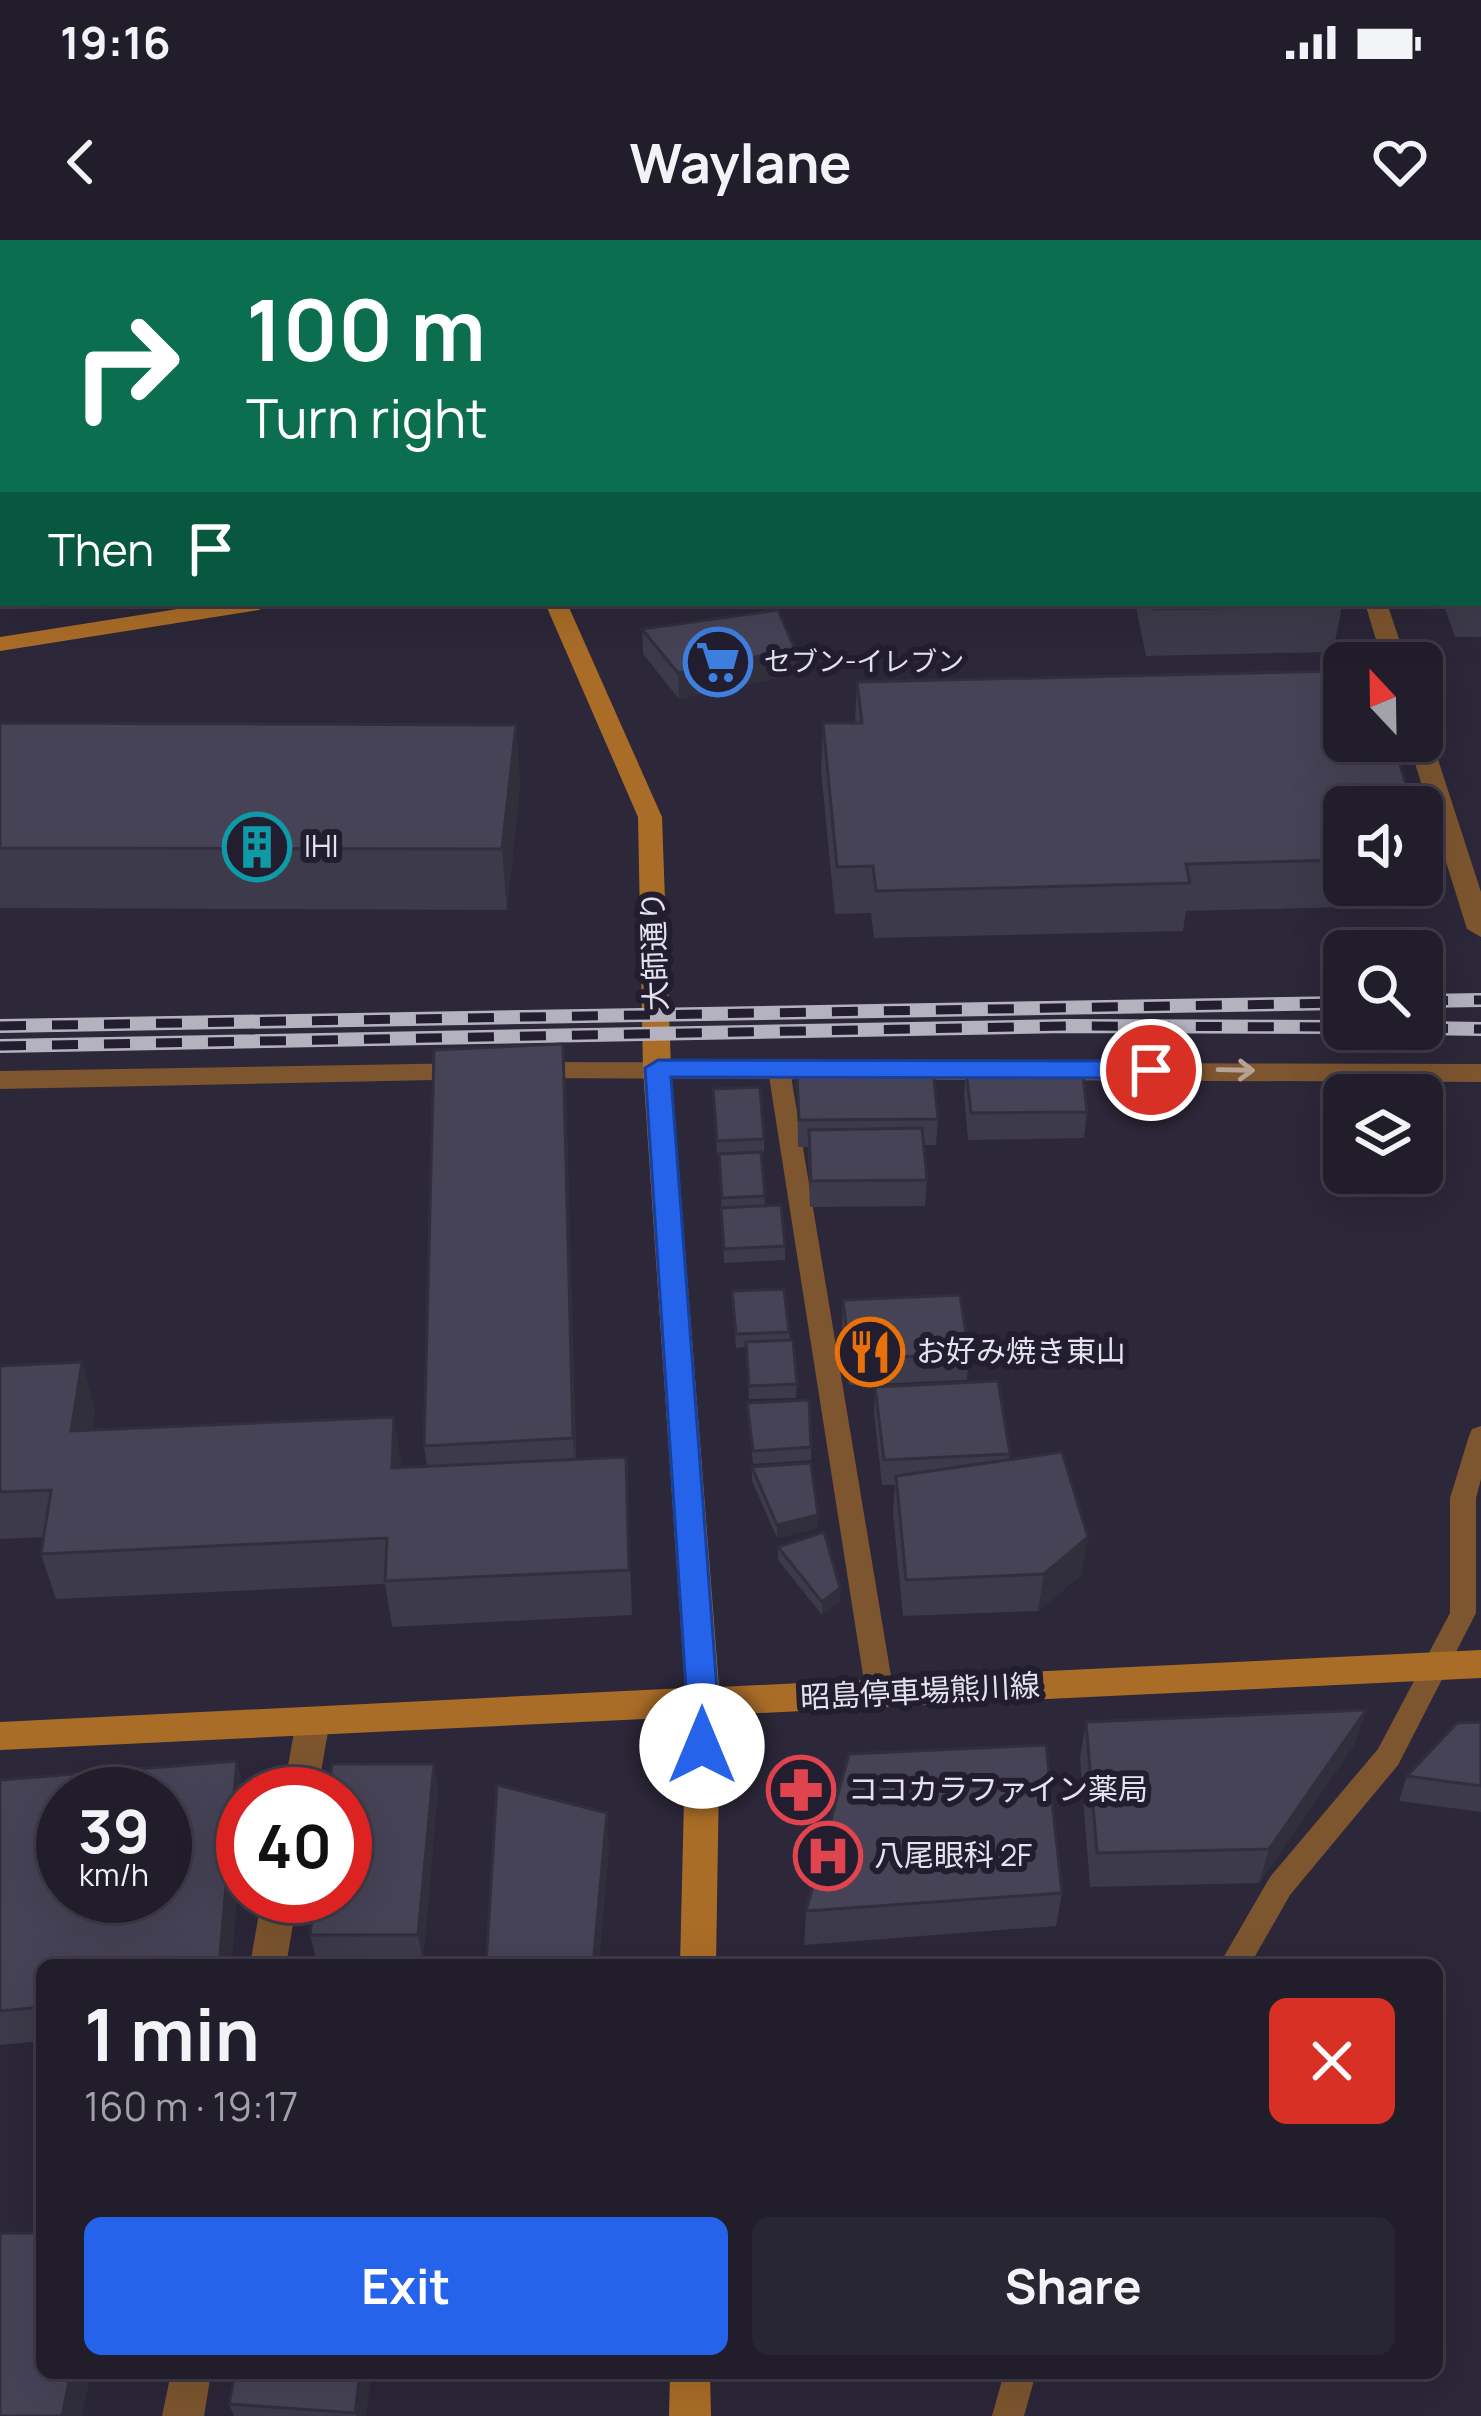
<!DOCTYPE html>
<meta charset="utf-8">
<style>
:root{--surface:#211d2b;--page:#292633;--text:#f1f3f6;--muted:#a2a2a9;--line:#3e3b47;--accent:#2563eb}
body{margin:0;font-family:Manrope,"Noto Sans JP",sans-serif;background:var(--page);color:var(--text);height:100vh;display:flex;flex-direction:column;font-size:45px;white-space:nowrap}
*{box-sizing:border-box;margin:0}
p{font-size:39px;color:var(--muted)}
.icon{flex:none;width:66px;height:66px;fill:none;stroke:currentColor;stroke-width:2;stroke-linecap:round;stroke-linejoin:round}
.map{position:relative;flex:1;overflow:hidden}
.panel{position:absolute;left:36px;top:1719px;width:1407px;height:420px;display:flex;flex-direction:column;background:var(--surface);border-radius:18px;box-shadow:0 12px 48px #0002,0 0 0 3px var(--line)}
.panel>*{flex:none}
.guide{position:absolute;left:0px;top:0px;width:1482px;height:366px;box-shadow:0 12px 48px #0002,0 0 0 3px var(--line);background:#0b6e4f;color:#fff;overflow:hidden}
.needle{width:78px;rotate:338deg}
.fabs{position:absolute;left:1323px;top:402px;display:grid;gap:24px}
.fabs a{display:grid;place-items:center;width:120px;height:120px;border-radius:18px;background:var(--surface);box-shadow:0 12px 48px #0002,0 0 0 3px var(--line);font-size:60px}
.speed{position:absolute;left:36px;top:1527px;display:flex;gap:24px;font-size:60px;font-weight:700;text-align:center}
.speed>*{display:grid;place-content:center;width:156px;height:156px;border-radius:50%;background:var(--surface);box-shadow:0 12px 48px #0002,0 0 0 3px var(--line);line-height:1}
.speed small{font-size:30px;font-weight:400}
.speed .limit{border:18px solid #d22;background:#fff;color:#111}
.pin{position:absolute;display:grid;place-items:center;width:102px;height:102px;color:#fff;margin:-51px;border:6px solid #fff;border-radius:50%;box-shadow:0 3px 12px #0007}
.me{position:absolute;width:132px;margin:-66px;rotate:0deg;stroke-linejoin:round;filter:drop-shadow(0 0 9px #0008)}
.turn{display:flex;align-items:center;gap:42px;height:252px;padding:0 48px;font-size:54px}
.turn .icon{width:156px;height:156px;stroke-width:2.5}
.turn b{display:block;font-size:84px;line-height:102px}
.then{display:flex;align-items:center;height:114px;padding:0 48px;background:#0003;gap:24px;font-size:45px}
.round{display:grid;place-items:center;flex:none;width:126px;height:126px;border-radius:18px;background:var(--page)}
.head{display:flex;align-items:center;justify-content:space-between;height:204px;padding:0 48px}
h1{font-size:72px;font-weight:700;line-height:90px}
.action{display:flex;gap:24px;margin-top:auto;padding:24px 48px}
.action a{flex:1;height:138px;border-radius:18px;background:var(--accent);color:#fff;font-size:48px;font-weight:700;line-height:138px;text-align:center}
.action a+a{background:var(--page);color:var(--text)}
.status{display:flex;justify-content:space-between;align-items:center;height:84px;padding:0 60px;background:var(--surface);direction:ltr}
.status svg{height:33px;fill:currentColor}
header{display:flex;justify-content:space-between;align-items:center;height:156px;padding:0 48px;background:var(--surface);font-size:54px;font-weight:700}
.map>svg:first-child{display:block}
</style>
<div class="status"><b>19:16</b><svg viewBox="0 0 49 12"><path d="M0 12V9h3v3zM5 12V6h3v6zM10 12V3h3v9zM15 12V0h3v12zM26 1h20v11H26zM47 4h2v5h-2z"/></svg></div>
<header><svg class="icon" aria-label="back" viewBox="0 0 24 24"><path d="M15 5l-7 7 7 7"/></svg>Waylane<svg class="icon" aria-label="heart" viewBox="0 0 24 24"><path d="M12 20l-8-8c-3-5 5-10 8-4 3-6 11-1 8 4z"/></svg></header>
<div class="map">
<svg width="1481" height="2176" viewBox="0 0 1481 2176">
<rect width="100%" height="100%" fill="#2c2739"/>
<g fill="none" stroke-linecap="round" stroke-linejoin="round">
<g fill="#7d562f" fill-rule="evenodd">
<polygon points="18,0 34,0 37,3 21,3"/>
<polygon points="695,0 719,0 692,3"/>
<polygon points="3,187 3,197 0,198 0,188"/>
<polygon points="779,823 790,830 894,1454 890,1462 880,1465 870,1462 866,1454 768,830"/>
<polygon points="1481,1186 1481,1239 1476,1258 1476,1373 1398,1525 1290,1655 1250,1725 1219,1725 1270,1637 1378,1509 1450,1373 1450,1258 1469,1196 1472,1189"/>
<polygon points="1004,2133 1036,2133 1024,2176 992,2176"/>
</g>
<g fill="#7d562f" fill-rule="evenodd">
<polygon points="1365,363 1387,363 1407,423 1383,423"/>
<polygon points="1422,494 1432,501 1481,652 1481,697 1467,689 1408,501 1422,501"/>
<polygon points="527,822 1481,824 1481,842 517,838 513,831 517,824"/>
<polygon points="473,823 487,832 483,839 0,849 0,831"/>
<polygon points="313,1467 325,1471 330,1481 317,1554 283,1554 296,1481 301,1471"/>
<polygon points="262,1656 298,1656 286,1725 250,1725"/>
<polygon points="171,2133 211,2133 204,2176 162,2176"/>
</g>
<g fill="#aa6d28" fill-rule="evenodd">
<polygon points="308,0 327,0 329,3 310,3"/>
<polygon points="216,363 270,363 259,370 0,411 0,397"/>
<polygon points="545,363 567,363 662,577 671,828 719,1447 1481,1410 1481,1438 720,1475 716,1725 680,1725 686,1477 0,1510 0,1482 685,1448 643,828 638,577"/>
<polygon points="670,2133 710,2133 711,2176 669,2176"/>
</g>
<defs>
<g id="rail">
<polyline points="1422,761 1481,760"/>
<polyline points="0,786 1344,763"/>
<polyline points="1422,788 1481,789"/>
<polyline points="0,806 1066,786 1344,787"/>
</g>
</defs>
<use href="#rail" stroke="#b5b2c0" stroke-width="14"/>
<use href="#rail" stroke="#221e2f" stroke-width="9" stroke-dasharray="26" stroke-linecap="butt"/>
</g>
<g fill="#3d3a4b">
<polygon points="1481,2 1481,172 1479,172 1479,3"/>
<polygon points="1479,214 1481,214 1481,397 1455,397 1443,363 1479,363"/>
<polygon points="1135,363 1341,363 1342,366 1333,412 1146,416"/>
<polygon points="642,389 795,409 794,434 679,459 643,414"/>
<polygon points="857,442 1344,567 1344,645 1413,645 1390,646 1385,666 1186,671 1183,691 874,698 871,673 835,674 821,530 823,483 855,483"/>
<polygon points="0,483 516,485 520,546 507,670 0,668"/>
<polygon points="966,829 1087,872 1084,898 968,900 964,855"/>
<polygon points="797,832 938,879 936,905 924,905 927,940 925,966 810,967 808,907 798,907"/>
<polygon points="713,849 764,899 764,912 761,913 765,966 785,1006 785,1020 724,1023 719,914 717,914"/>
<polygon points="566,851 576,1219 626,1217 632,1375 392,1387 385,1344 56,1359 41,1314 44,1297 0,1299 0,1126 95,1169 92,1190 394,1177 401,1227 427,1226 424,1206"/>
<polygon points="732,1051 789,1092 797,1144 796,1158 749,1159 746,1107 736,1108"/>
<polygon points="843,1060 969,1114 967,1140 849,1145 842,1086"/>
<polygon points="875,1147 1010,1214 1009,1219 1082,1334 1038,1371 903,1376 893,1273 895,1245 882,1245 874,1173"/>
<polygon points="747,1163 811,1207 811,1220 753,1224"/>
<polygon points="752,1227 818,1275 817,1288 777,1298 752,1241"/>
<polygon points="778,1307 840,1361 822,1375 778,1320"/>
<polygon points="1366,1470 1354,1505 1259,1643 1090,1647 1080,1518 1086,1482"/>
<polygon points="1481,1482 1481,1572 1399,1561 1407,1536"/>
<polygon points="434,1524 438,1549 423,1719 316,1718 310,1695"/>
<polygon points="0,1540 243,1589 231,1725 42,1725 42,1801 0,1805"/>
<polygon points="1062,1653 1056,1686 804,1705 806,1671"/>
<polygon points="235,2133 366,2176 234,2176 229,2164"/>
</g>
<g fill="#322f3d">
<polygon points="3,101 3,149 0,149 0,102"/>
<polygon points="0,330 3,330 3,363 35,363 0,368"/>
<polygon points="795,409 794,434 679,459 678,433"/>
<polygon points="516,485 520,546 507,670 502,609"/>
<polygon points="563,804 566,851 576,1244 573,1198"/>
<polygon points="82,1122 95,1169 85,1238 71,1191"/>
<polygon points="394,1177 401,1223 399,1274 392,1228"/>
<polygon points="818,1275 817,1288 777,1298 777,1285"/>
<polygon points="1088,1297 1082,1334 1038,1371 1044,1334"/>
<polygon points="840,1348 840,1361 822,1375 822,1362"/>
<polygon points="1366,1470 1354,1505 1259,1643 1269,1609"/>
<polygon points="237,1521 245,1554 243,1554 243,1589 231,1725 219,1725"/>
<polygon points="434,1524 438,1549 423,1719 418,1695"/>
<polygon points="607,1573 609,1608 599,1725 593,1725"/>
<polygon points="71,2133 91,2133 82,2176 62,2176"/>
<polygon points="360,2133 372,2133 366,2176 356,2176 355,2173"/>
</g>
<g fill="#474357" stroke="#322f3d" stroke-width="3" fill-rule="evenodd">
<polygon points="1246,0 1328,0 1329,3 1247,3"/>
<polygon points="1481,2 1481,141 1479,137 1479,3 1419,3"/>
<polygon points="3,4 3,101 0,102 0,5"/>
<rect x="0" y="210" width="3" height="120"/>
<rect x="1479" y="214" width="2" height="146"/>
<polygon points="1151,363 1341,363 1342,366 1153,369"/>
<polygon points="778,370 795,409 678,433 642,389"/>
<polygon points="1340,431 1344,444 1344,501 1392,501 1414,567 1344,567 1344,620 1186,624 1190,643 876,651 873,626 837,627 823,483 862,483 857,442"/>
<polygon points="0,483 516,485 502,609 0,608"/>
<polygon points="563,804 573,1198 424,1206 434,810"/>
<polygon points="1082,827 1087,872 971,873 966,829"/>
<polygon points="933,830 938,879 799,880 797,832"/>
<polygon points="760,847 764,899 717,901 713,849"/>
<polygon points="922,888 927,940 811,941 809,890"/>
<polygon points="761,912 765,956 722,958 719,914"/>
<polygon points="781,965 785,1006 724,1009 721,968"/>
<polygon points="784,1049 789,1092 736,1094 732,1051"/>
<polygon points="960,1055 969,1114 850,1119 843,1060"/>
<polygon points="793,1100 797,1144 749,1146 746,1102"/>
<polygon points="82,1122 71,1191 394,1177 392,1228 626,1217 629,1330 385,1341 387,1298 41,1314 51,1250 0,1252 0,1126"/>
<polygon points="998,1141 1010,1214 884,1220 875,1147"/>
<polygon points="809,1160 811,1207 753,1211 747,1163"/>
<polygon points="1062,1212 1088,1297 1044,1334 906,1340 896,1236"/>
<polygon points="811,1223 818,1275 777,1285 752,1227"/>
<polygon points="824,1292 840,1348 822,1362 778,1307"/>
<polygon points="1366,1470 1269,1609 1097,1613 1086,1482"/>
<polygon points="1481,1482 1481,1546 1407,1536 1457,1483"/>
<polygon points="1046,1505 1062,1653 806,1671 849,1514"/>
<path d="M237 1521 219 1725H42V1767L0 1771V1540ZM63 1554H165V1656H63Z"/>
<polygon points="332,1524 434,1524 418,1695 310,1695 315,1656 345,1656 345,1554 328,1554"/>
<polygon points="497,1545 607,1573 593,1725 486,1725"/>
<polygon points="0,1993 42,1993 42,2133 71,2133 62,2176 0,2176"/>
<polygon points="235,2133 360,2133 355,2173 229,2164"/>
</g>
<defs><path id="oneway-shaft" d="M-6 0H5M1.5-3L5.5 0L1.5 3" fill="none" stroke-width="1.6" stroke-linecap="round" stroke-linejoin="round" transform="scale(3)"/></defs>
<use stroke="#b6a398" href="#oneway-shaft" transform="translate(1236 830) rotate(1)"/>
<polygon fill="#2563eb" stroke="#184099" stroke-width="3" points="658,820 1151,821 1164,830 1151,838 671,837 718,1463 717,1506 713,1516 702,1520 691,1516 686,1506 687,1463 645,828"/>
<defs>
<symbol id="supermarket-ring" viewBox="-11 -11 22 22"><circle r="9.5" fill="#221e2f" stroke="#3f7fe0" stroke-width="1.5"/><path d="M-6-5.5h2.5l.6 2H6L4.5 2H-2.5L-4.4-4H-6ZM-1.5 3.2a1.3 1.3 0 1 0 .1 0ZM3 3.2a1.3 1.3 0 1 0 .1 0Z" fill="#3f7fe0"/></symbol>
<symbol id="building-ring" viewBox="-11 -11 22 22"><circle r="9.5" fill="#221e2f" stroke="#0f9aa8" stroke-width="1.5"/><path d="M-4-6H4V6H1V3H-1V6H-4ZM-2.5-4.3h1.7v1.8h-1.7ZM.8-4.3h1.7v1.8H.8ZM-2.5-1h1.7V.8h-1.7ZM.8-1h1.7V.8H.8Z" fill="#0f9aa8"/></symbol>
<symbol id="restaurant-ring" viewBox="-11 -11 22 22"><circle r="9.5" fill="#221e2f" stroke="#e8710a" stroke-width="1.5"/><path d="M-5-6h1v4h1v-4h1v4h1v-4h1v5L-1.5 .5V6h-2V.5L-5-1ZM5-6V6H3V1.5H1.5Q1.5-4 5-6Z" fill="#e8710a"/></symbol>
<symbol id="pharmacy-ring" viewBox="-11 -11 22 22"><circle r="9.5" fill="#221e2f" stroke="#e0444e" stroke-width="1.5"/><path d="M-2-6h4v4h4v4h-4v4h-4v-4h-4v-4h4Z" fill="#e0444e"/></symbol>
<symbol id="hospital-ring" viewBox="-11 -11 22 22"><circle r="9.5" fill="#221e2f" stroke="#e0444e" stroke-width="1.5"/><path d="M-5-5h3v3.5h4V-5h3V5h-3V1.5h-4V5h-3Z" fill="#e0444e"/></symbol>
</defs>
<g fill-rule="evenodd">
<use href="#supermarket-ring" x="680" y="384" width="76" height="76"/>
<use href="#building-ring" x="219" y="569" width="76" height="76"/>
<use href="#restaurant-ring" x="832" y="1074" width="76" height="76"/>
<use href="#pharmacy-ring" x="763" y="1512" width="76" height="76"/>
<use href="#hospital-ring" x="790" y="1578" width="76" height="76"/>
</g>
<g text-anchor="middle" stroke-width="12" stroke-linejoin="round" paint-order="stroke">
<g font-size="27" fill="#e4e2ee" stroke="#221e2f" text-anchor="start">
<text x="764" y="431">セブン-イレブン</text>
</g>
<g font-size="30" fill="#e4e2ee" stroke="#221e2f" text-anchor="start">
<text x="304" y="617">IHI</text>
<text x="916" y="1122">お好み焼き東山</text>
<text x="848" y="1560">ココカラファイン薬局</text>
<text x="874" y="1626">八尾眼科 2F</text>
</g>
<g font-size="30" fill="#e4e2ee" stroke="#221e2f">
<text transform="translate(655 711) rotate(-92)" y="10">大師通り</text>
<text transform="translate(920 1452) rotate(-3)" y="10">昭島停車場熊川線</text>
</g>
</g>
</svg>
<div class="fabs">
<a><svg class="needle" viewBox="-14 -14 28 28"><path d="M0-13l5 13h-10z" fill="#e53935"/><path d="M0 13l5-13h-10z" fill="#a2a2a9"/></svg></a>
<a><svg class="icon" aria-label="sound" viewBox="0 0 24 24"><path d="M4 9h4l5-4v14l-5-4H4zM17 9q2 3 0 6"/></svg></a>
<a><svg class="icon" aria-label="search" viewBox="0 0 24 24"><circle cx="10" cy="10" r="6"/><path d="M15 15l6 6"/></svg></a>
<a><svg class="icon" aria-label="layers" viewBox="0 0 24 24"><path d="M12 4l9 5-9 5-9-5zM3 14l9 5 9-5"/></svg></a>
</div>
<div class="speed"><div>39<small>km/h</small></div><div class="limit">40</div></div>
<div class="pin" style="left:1151px;top:830px;background:#d93025"><svg class="icon" aria-label="arrive" viewBox="0 0 24 24"><path d="M6 21V4h12l-3 4 3 4H6"/></svg></div>
<svg class="me" style="left:702px;top:1506px" viewBox="-20 -20 40 40"><circle r="19" fill="#fff"/><path d="M0-13L10 11 0 6-10 11z" fill="#2563eb"/></svg>
<div class="guide">
<div class="turn"><svg class="icon" aria-label="right" viewBox="0 0 24 24"><path d="M7 20v-9h11M14 6l5 5-5 5"/></svg><div><b>100 m</b>Turn right</div></div>
<div class="then">Then<svg class="icon" aria-label="arrive" viewBox="0 0 24 24"><path d="M6 21V4h12l-3 4 3 4H6"/></svg></div>
</div>
<section class="panel">
<div class="head"><div><h1>1 min</h1><p>160 m · 19:17</p></div><a class="round" style="background:#d93025;color:#fff"><svg class="icon" aria-label="close" viewBox="0 0 24 24"><path d="M6 6l12 12M18 6L6 18"/></svg></a></div>
<div class="action"><a>Exit</a><a>Share</a></div>
</section>
</div>
